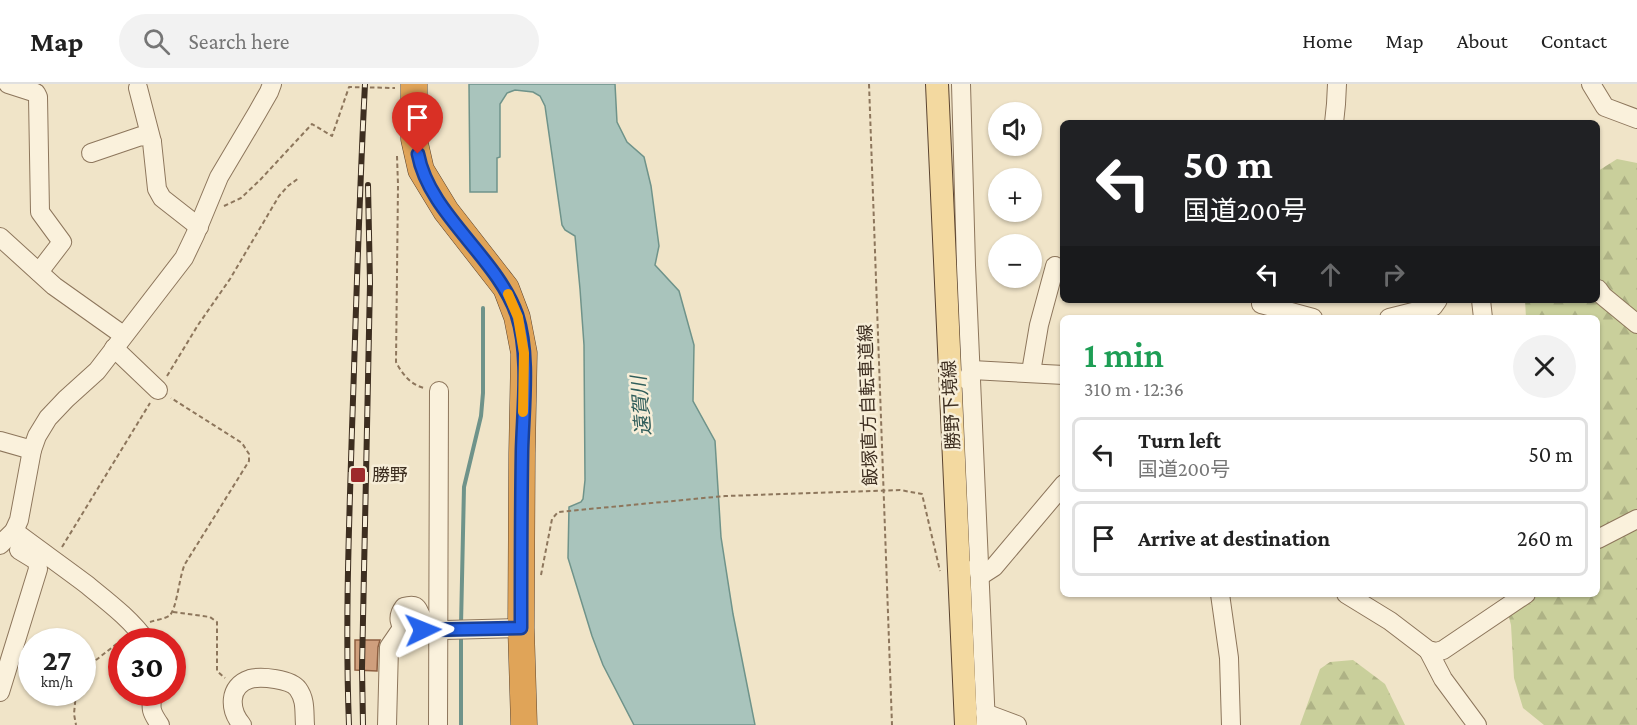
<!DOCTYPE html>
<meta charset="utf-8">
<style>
:root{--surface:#fff;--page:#f2f2f2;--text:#222;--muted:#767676;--line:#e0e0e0}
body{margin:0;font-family:"Crimson Pro","Noto Sans JP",serif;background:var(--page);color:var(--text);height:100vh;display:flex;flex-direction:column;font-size:22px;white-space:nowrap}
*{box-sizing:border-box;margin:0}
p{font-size:20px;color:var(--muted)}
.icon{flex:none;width:33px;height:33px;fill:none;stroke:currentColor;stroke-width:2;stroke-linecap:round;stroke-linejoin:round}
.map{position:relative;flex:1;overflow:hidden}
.panel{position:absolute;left:1060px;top:231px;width:540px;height:282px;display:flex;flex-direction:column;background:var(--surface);border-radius:9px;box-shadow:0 2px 4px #0004}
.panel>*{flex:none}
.guide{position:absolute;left:1060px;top:36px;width:540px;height:183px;border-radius:9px;box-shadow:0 2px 4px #0004;background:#202124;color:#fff;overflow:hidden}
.controls{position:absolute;left:988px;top:18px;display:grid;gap:12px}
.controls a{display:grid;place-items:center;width:54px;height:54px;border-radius:50%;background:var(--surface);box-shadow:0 2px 4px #0004;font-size:30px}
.speed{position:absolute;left:18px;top:544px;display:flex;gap:12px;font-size:30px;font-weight:700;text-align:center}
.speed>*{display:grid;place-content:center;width:78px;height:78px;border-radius:50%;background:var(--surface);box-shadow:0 2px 4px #0004;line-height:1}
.speed small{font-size:15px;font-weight:400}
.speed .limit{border:9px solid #d22;background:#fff;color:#111}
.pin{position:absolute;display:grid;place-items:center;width:51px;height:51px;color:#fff;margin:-62px -26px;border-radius:50% 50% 50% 0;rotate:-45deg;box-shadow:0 0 6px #0007}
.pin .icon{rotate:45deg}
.me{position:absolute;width:66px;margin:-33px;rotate:88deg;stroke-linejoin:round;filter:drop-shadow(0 0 4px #0008)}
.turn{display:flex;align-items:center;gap:21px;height:126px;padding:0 24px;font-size:27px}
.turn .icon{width:78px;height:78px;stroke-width:2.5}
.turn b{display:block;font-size:42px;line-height:51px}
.lanes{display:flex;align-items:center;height:57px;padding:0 24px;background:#0003;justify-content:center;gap:30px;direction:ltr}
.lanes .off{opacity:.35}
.round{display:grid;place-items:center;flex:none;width:63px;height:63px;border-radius:32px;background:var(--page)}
.head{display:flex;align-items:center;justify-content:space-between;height:102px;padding:0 24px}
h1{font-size:36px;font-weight:600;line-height:45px;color:#1e9e55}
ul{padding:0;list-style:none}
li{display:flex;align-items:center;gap:18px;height:75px;margin:0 12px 9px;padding:0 12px;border:3px solid var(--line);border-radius:9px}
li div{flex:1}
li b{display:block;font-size:22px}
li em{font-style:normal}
header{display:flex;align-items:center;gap:36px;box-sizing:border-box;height:84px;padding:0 30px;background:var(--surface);border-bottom:2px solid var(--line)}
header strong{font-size:28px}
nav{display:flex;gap:33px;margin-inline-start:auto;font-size:21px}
.search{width:420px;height:54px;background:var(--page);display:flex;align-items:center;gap:15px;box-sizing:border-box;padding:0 21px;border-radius:33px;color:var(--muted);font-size:22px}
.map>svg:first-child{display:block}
</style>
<header>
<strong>Map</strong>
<div class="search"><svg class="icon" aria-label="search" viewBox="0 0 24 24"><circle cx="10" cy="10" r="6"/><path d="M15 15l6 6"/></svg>Search here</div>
<nav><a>Home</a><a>Map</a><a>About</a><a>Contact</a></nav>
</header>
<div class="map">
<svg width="1637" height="641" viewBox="0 0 1637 641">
<defs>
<pattern id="forest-firs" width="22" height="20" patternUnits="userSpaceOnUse" patternTransform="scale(1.5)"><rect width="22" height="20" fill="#c9cf9b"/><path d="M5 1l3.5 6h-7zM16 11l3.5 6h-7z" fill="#aeb285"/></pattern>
</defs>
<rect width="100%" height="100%" fill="#f0e4c8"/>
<g fill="url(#forest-firs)">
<polygon points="1617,75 1637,79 1637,641 1544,641 1523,624 1514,594 1511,541 1503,510 1598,510 1598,234 1526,234 1525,216 1598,216 1598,87"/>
<polygon points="1353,576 1385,600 1405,641 1300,641 1320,585 1330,578"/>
</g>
<polygon fill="#a9c4bc" stroke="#6f938a" stroke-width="1.5" points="469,0 615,0 617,38 627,58 644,73 651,102 659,162 655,181 679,207 694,261 693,317 715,357 721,453 733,530 755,641 634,641 603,581 592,552 568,474 569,423 581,418 583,415 585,396 584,261 580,205 575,152 565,146 562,141 545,22 540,12 533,8 515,6 507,9 500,20 500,73 497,74 497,108 470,108"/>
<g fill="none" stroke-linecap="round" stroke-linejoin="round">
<g stroke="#6f938a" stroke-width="4">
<polyline points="461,541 464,403 481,332 483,309 483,224"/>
<polyline points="461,641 461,552"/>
</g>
</g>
<polygon fill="#cf9f7d" stroke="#8d5f41" stroke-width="1.5" points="355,556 380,556 378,563 377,587 355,586"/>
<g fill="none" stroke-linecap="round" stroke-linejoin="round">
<defs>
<g id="minor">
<polyline points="8,0 36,9 38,13 40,128 62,158 39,188"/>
<polyline points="961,0 966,181 986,641"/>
<polyline points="1591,0 1605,23 1637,35"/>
<polyline points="138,4 152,58"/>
<polyline points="1334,39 1336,20 1337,0"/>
<polyline points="91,69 141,52 148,53 152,58 157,105 162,114 199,143"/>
<polyline points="0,153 54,202 123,251"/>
<polyline points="1598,205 1603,212 1637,240"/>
<polyline points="1481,216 1483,234"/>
<polyline points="1261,220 1313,234"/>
<polyline points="1389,234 1433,223 1438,216"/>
<polyline points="114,264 158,306"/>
<polyline points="1031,288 1039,241 1055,182"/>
<polyline points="967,296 972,286 1064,291"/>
<polyline points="0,357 32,366"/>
<path d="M14 447C38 465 62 482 86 500 108 518 131 535 147 558"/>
<polyline points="1598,455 1637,435"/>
<polyline points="0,461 14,447 19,436 32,366 37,352 48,334 66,315 97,287 184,174 195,151 219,93 257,29 269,8 272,0"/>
<polyline points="977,482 980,492 994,483 1064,400"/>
<polyline points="1220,510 1229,574 1231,641"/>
<polyline points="1346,510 1390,537 1428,566 1436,568 1443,566 1526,510"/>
<path d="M437 546C433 543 428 541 425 537 416 529 422 518 404 523 397 532 398 542 408 547L521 544"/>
<polyline points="1428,566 1443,595 1477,641"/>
<polyline points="0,608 38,485 37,477 19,466"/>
<path d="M153 609C150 625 151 628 160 641"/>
<polyline points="985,629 1017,641"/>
<path d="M242 641C229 626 228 602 250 595 261 592 291 595 298 605 306 616 304 628 305 641"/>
<polyline points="387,641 389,563 402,544"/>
<polyline points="438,641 439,307"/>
</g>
<polyline id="major" points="937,0 966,641"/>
<polyline id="highway" points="414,0 414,55 421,86 446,127 506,204 517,233 524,269 522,369 521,544 524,641"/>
</defs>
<use href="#minor" stroke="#8d765c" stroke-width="20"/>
<use href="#major" stroke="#5b4430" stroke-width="24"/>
<use href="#highway" stroke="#5b4430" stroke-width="27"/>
<g stroke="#8d765c" stroke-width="2" stroke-dasharray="4.5 3" stroke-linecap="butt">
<polyline points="869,0 892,641"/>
<path d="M397 72 398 101 396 278C402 290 411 301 424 304"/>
<polyline points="224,122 241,114 260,96 312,40 332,52 349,3 395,4"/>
<polyline points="167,292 198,241 230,195 279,112 288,102 299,94"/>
<polyline points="62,463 150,319"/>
<polyline points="541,491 552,435 558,428 725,412 900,406 922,410 940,487"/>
<polyline points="173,528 210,533 217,538 217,587 225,594"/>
<path d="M150 538C156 536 164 535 169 532 177 526 179 492 185 480L249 377V370L242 359 171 314"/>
<polyline points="82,594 96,576 123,555"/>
<polyline points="76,609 74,630 76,641"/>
</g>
<use href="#minor" stroke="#faf1dc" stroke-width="18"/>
<use href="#major" stroke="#f3d9a0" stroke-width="22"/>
<use href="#highway" stroke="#e0a458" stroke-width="26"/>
<defs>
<g id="rail">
<path d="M349 641C345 543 349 444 352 345 356 230 359 115 365 0"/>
<polyline points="363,641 362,584 370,199 368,101"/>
</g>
</defs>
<use href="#rail" stroke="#3d2e20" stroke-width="6"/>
<use href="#rail" stroke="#f7eed8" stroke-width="4" stroke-dasharray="11" stroke-linecap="butt"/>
</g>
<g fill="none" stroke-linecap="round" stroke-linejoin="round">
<defs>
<path id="route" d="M418 70C429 130 497 173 517 231 530 271 523 325 522 367 521 426 521 485 521 544L423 546"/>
</defs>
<use href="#route" stroke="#184099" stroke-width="15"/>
<use href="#route" stroke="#2563eb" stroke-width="10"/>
<polyline stroke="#f59e0b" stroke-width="10" points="508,210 518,233 524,269 523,328"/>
</g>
<rect fill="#9e2a2b" stroke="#f7eed8" stroke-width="2" x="350" y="383" width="16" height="16" rx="3"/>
<g text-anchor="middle" stroke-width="5" stroke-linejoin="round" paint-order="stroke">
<g font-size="18" fill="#3d2e20" stroke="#f7eed8">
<text transform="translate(868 321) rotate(-92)" y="6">飯塚直方自転車道線</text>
<text transform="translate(951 321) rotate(-93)" y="6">勝野下境線</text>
</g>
<g font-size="18" fill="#3d2e20" stroke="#f7eed8" text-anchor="start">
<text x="372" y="397">勝野</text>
</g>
<g font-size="20" font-style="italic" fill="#2f5d5a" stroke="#f7eed8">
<text transform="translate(641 322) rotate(-95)" y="7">遠賀川</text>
</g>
</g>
</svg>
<div class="controls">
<a><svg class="icon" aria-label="sound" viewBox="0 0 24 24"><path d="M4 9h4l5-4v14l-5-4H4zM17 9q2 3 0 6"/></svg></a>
<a>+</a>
<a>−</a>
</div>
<div class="speed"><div>27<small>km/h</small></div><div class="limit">30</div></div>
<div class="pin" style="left:418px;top:70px;background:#d93025"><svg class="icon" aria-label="arrive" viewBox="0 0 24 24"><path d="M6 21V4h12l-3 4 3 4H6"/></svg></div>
<svg class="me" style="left:423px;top:546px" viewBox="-20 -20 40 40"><path d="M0-17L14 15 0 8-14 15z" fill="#2563eb" stroke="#fff" stroke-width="4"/></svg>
<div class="guide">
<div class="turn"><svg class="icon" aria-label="left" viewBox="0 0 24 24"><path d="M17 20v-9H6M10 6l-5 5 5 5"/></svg><div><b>50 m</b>国道200号</div></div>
<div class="lanes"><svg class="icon" aria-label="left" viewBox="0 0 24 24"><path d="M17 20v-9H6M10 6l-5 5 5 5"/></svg><svg class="icon off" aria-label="ahead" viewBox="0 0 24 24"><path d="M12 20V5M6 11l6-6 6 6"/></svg><svg class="icon off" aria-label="right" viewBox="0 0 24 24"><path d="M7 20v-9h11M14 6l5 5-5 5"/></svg></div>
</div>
<section class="panel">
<div class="head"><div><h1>1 min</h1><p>310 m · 12:36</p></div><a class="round"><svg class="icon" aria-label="close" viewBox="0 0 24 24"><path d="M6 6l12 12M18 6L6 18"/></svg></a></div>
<ul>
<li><svg class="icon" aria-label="left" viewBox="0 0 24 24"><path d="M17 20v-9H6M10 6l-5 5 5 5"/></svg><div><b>Turn left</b><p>国道200号</p></div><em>50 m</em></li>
<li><svg class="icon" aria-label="arrive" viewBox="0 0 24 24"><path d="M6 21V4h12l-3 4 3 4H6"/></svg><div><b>Arrive at destination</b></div><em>260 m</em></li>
</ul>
</section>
</div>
